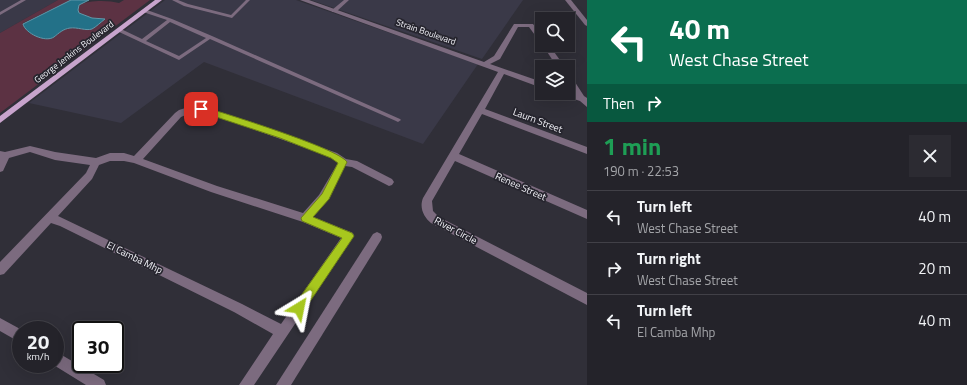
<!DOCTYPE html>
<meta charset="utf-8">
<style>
:root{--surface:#24232a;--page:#2c2b32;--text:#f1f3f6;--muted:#a3a4a8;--line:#414047}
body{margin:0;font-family:"Titillium Web",sans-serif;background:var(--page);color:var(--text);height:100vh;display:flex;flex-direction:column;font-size:15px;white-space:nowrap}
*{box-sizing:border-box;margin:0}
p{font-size:13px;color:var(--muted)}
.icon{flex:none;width:22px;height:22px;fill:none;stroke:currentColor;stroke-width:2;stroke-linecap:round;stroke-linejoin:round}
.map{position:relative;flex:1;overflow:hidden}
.side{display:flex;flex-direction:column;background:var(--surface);width:380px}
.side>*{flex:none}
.hud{background:#0b6e4f;color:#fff;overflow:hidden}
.tools{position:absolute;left:535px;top:12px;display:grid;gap:8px}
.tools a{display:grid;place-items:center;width:40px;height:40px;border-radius:0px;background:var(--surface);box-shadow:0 4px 16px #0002,0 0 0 1px var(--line);font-size:20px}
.speed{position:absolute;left:12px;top:321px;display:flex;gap:8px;font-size:20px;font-weight:700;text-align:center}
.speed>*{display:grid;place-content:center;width:52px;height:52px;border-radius:50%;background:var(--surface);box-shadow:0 4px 16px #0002,0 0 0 1px var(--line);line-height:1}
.speed small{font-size:10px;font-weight:400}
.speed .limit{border:2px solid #111;border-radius:6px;background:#fff;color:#111}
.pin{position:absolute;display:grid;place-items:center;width:34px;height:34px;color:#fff;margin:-17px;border-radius:8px;box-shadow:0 2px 6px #0006}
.me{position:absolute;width:44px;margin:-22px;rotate:35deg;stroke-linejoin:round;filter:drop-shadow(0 0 3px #0008)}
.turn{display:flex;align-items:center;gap:14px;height:84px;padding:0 16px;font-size:18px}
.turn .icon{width:52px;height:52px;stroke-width:2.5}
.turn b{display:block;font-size:28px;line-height:34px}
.then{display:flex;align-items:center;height:38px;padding:0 16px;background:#0003;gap:8px;font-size:15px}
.round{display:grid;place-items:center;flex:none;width:42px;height:42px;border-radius:0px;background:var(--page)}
.overview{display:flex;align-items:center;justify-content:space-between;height:68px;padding:0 16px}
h1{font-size:24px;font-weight:700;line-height:30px;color:#1e9e55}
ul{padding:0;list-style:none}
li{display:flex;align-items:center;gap:12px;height:52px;padding:0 16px;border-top:1px solid var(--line)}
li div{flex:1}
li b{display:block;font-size:15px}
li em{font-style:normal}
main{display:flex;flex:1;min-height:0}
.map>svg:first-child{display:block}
</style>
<main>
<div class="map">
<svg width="587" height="385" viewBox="0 0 587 385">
<rect width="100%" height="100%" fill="#302f38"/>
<g fill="#3a3948">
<polygon points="0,0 58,0 0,33"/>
<polygon points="165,0 296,0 478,64 423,144 204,62 121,123 29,103"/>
<polygon points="311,0 523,0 482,59"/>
</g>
<path fill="#5c3243" d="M58 0H71L23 23 29 33 45 39 53 38 62 30 69 28H78L99 18H92L79 13 78 10 79 5C89 0 108 0 119 3L124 0H150L0 113V33Z"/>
<path fill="#237188" stroke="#6198aa" d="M71 0H89L79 5 78 10 79 13 92 18 105 19C101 22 96 27 92 29 86 31 77 27 70 28 63 29 59 33 54 37 45 43 25 33 23 24Z"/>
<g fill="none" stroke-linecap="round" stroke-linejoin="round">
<g fill="#7c6b7f" fill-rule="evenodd">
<polygon points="21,0 26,0 0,15 0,12"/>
<polygon points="172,0 178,0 188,4 231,15 246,0 250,0 232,18 184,6"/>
<polygon points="344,0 349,0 336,12 332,12 332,10"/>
<path d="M143 10H147L172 19 212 36 400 119 401 120 398 122 396 121 210 39 179 60 117 31V29H121L142 39 167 20 143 12ZM170 22 206 38 179 56 146 41Z"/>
</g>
<g fill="#7c6b7f" fill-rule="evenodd">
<path d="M300 0H309L484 62 494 56 514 24H533L542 36V43L540 42 529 27H518L500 59 490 64 542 82V88L504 74 485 109 587 147V154L482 114 459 154 587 210V219L455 161 432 201 433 211 439 217 587 293V305L431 223C424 217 419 208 423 198L498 72Z"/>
<polygon points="565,0 571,0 587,20 587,26 585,25"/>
<polygon points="542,44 549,45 565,67 557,67"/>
<polygon points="568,76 571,76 584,96 587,98 587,107 580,101 562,95 561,93 568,93 568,91 574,93 568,84"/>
<path d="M195 105 233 116 337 153 346 159 357 161 392 179 394 182 392 185 389 186 352 167 345 166 327 201 313 217 353 233 354 236 254 385H239L273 334 234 312 60 226 51 223 4 274 0 275V262L86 173 90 165 55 160 30 152 9 158 3 171 0 172V151L5 152 30 146 55 152 96 158 110 153H124L134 156 175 113 179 110ZM195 111 227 120 331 157 338 163 319 195 303 213 217 186 143 159 181 117ZM110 161H124L134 163 211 192 303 222 341 238 281 324 242 304 58 216 92 179 99 165Z"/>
<polygon points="377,232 381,234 382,237 381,240 291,385 276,385 373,234"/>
<polygon points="0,318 22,330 21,343 0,331"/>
<polygon points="55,351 104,380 106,385 86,385 52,364 55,364"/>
</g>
<polygon fill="#c8a4cd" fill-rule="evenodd" points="155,0 162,0 0,123 0,116"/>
</g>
<path fill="#a7c71e" stroke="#6d8114" d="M201 106C223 113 338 148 347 162L329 199 313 217 352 233 354 236 303 312 299 313 295 312 293 308 295 304 342 238 302 221 301 218 322 194 338 163 331 158 280 138 198 111V107Z"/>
<g text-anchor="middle" stroke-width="3.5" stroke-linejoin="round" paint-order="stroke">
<g font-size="9" fill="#f2f2f8" stroke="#26252e">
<text transform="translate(426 32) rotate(19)" y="3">Strain Boulevard</text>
<text transform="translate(74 52) rotate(-37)" y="3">George Jenkins Boulevard</text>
</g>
<g font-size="10" fill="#f2f2f8" stroke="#26252e">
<text transform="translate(538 120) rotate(21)" y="4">Laurn Street</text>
<text transform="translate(521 186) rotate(24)" y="4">Renee Street</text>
<text transform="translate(456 230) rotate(28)" y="4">River Circle</text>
<text transform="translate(135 257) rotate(26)" y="4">El Camba Mhp</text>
</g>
</g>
</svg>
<div class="tools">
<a><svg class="icon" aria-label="search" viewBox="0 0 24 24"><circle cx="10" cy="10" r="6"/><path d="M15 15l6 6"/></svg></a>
<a><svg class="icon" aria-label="layers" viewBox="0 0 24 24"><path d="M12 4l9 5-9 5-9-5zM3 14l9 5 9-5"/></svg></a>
</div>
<div class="speed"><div>20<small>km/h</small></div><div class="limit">30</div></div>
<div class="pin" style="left:201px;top:109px;background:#d93025"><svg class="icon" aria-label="arrive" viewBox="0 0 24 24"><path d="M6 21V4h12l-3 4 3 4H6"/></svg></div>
<svg class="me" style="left:299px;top:308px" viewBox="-20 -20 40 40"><path d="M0-17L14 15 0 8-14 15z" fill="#a7c71e" stroke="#fff" stroke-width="4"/></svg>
</div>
<section class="side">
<div class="hud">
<div class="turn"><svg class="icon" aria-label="left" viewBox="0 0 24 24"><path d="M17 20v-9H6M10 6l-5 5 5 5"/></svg><div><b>40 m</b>West Chase Street</div></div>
<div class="then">Then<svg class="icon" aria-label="right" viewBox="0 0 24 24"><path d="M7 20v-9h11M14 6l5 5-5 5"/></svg></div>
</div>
<div class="overview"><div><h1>1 min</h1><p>190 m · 22:53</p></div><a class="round"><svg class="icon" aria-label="close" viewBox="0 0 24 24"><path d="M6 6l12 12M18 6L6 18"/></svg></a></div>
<ul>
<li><svg class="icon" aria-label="left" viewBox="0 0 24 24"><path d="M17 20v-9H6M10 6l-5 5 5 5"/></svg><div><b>Turn left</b><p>West Chase Street</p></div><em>40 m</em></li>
<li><svg class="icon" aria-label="right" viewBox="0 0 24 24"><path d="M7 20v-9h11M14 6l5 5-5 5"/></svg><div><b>Turn right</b><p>West Chase Street</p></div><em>20 m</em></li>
<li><svg class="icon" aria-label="left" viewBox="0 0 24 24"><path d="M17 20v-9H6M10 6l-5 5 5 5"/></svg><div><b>Turn left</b><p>El Camba Mhp</p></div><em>40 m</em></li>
</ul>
</section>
</main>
